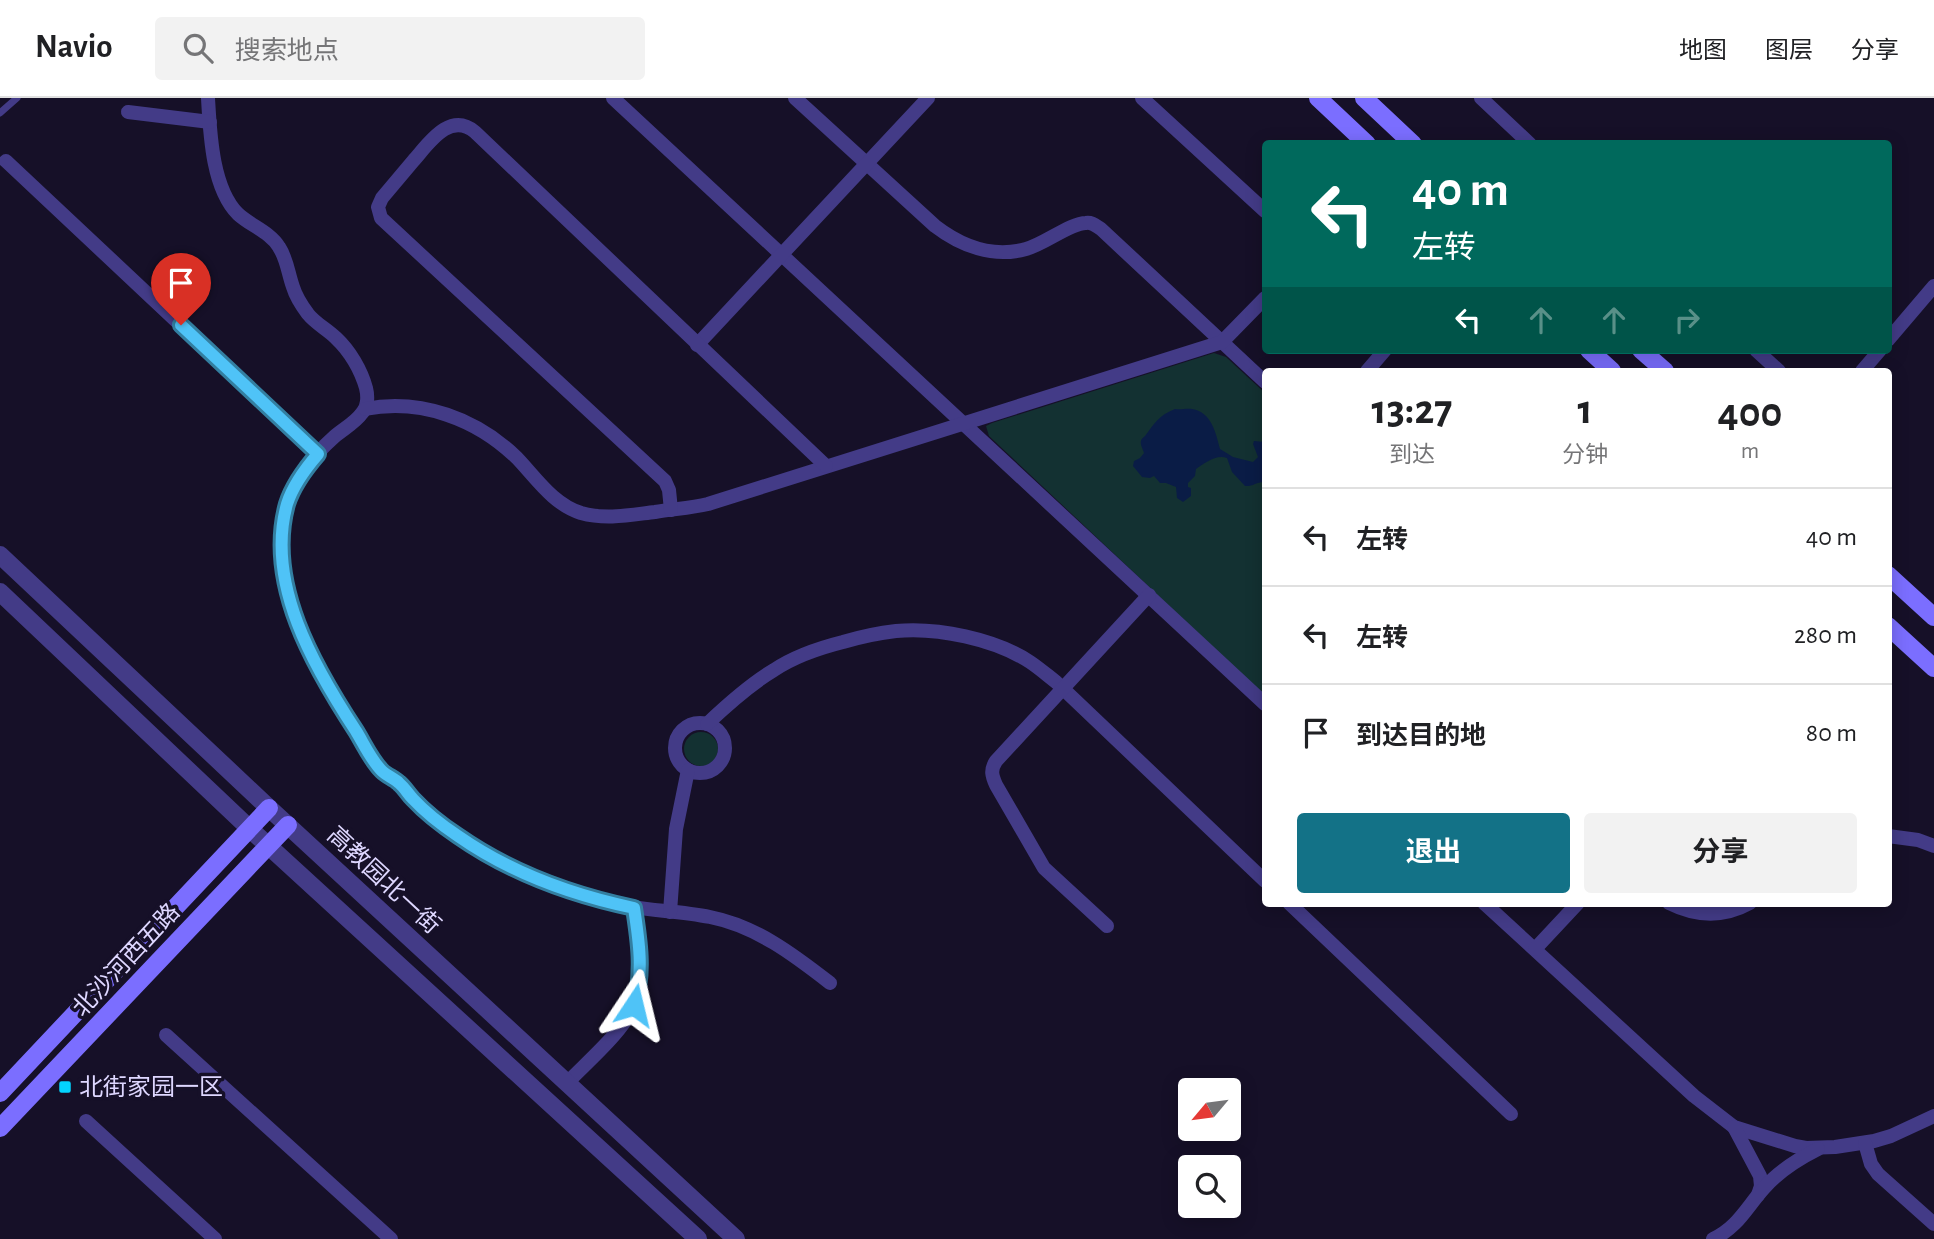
<!DOCTYPE html>
<html lang="zh">
<meta charset="utf-8">
<style>
:root{--surface:#fff;--page:#f2f2f2;--text:#202124;--muted:#757577;--line:#e0e0e0;--accent:#137287}
body{margin:0;font-family:"Alegreya Sans","Noto Sans SC",sans-serif;background:var(--page);color:var(--text);height:100vh;display:flex;flex-direction:column;font-size:26px;white-space:nowrap}
*{box-sizing:border-box;margin:0}
p{font-size:23px;color:var(--muted)}
.icon{flex:none;width:38px;height:38px;fill:none;stroke:currentColor;stroke-width:2;stroke-linecap:round;stroke-linejoin:round}
.map{position:relative;flex:1;overflow:hidden}
.sheet{position:absolute;left:1262px;top:270px;width:630px;height:539px;display:flex;flex-direction:column;background:var(--surface);border-radius:7px;box-shadow:0 4px 18px #0003}
.sheet>*{flex:none}
.top-card{position:absolute;left:1262px;top:42px;width:630px;height:214px;border-radius:7px;box-shadow:0 4px 18px #0003;background:#00695c;color:#fff;overflow:hidden}
.needle{width:46px;rotate:241deg}
.tools{position:absolute;left:1178px;top:980px;display:grid;gap:14px}
.tools a{display:grid;place-items:center;width:63px;height:63px;border-radius:7px;background:var(--surface);box-shadow:0 4px 18px #0003;font-size:35px}
.pin{position:absolute;display:grid;place-items:center;width:60px;height:60px;color:#fff;margin:-72px -30px;border-radius:50% 50% 50% 0;rotate:-45deg;box-shadow:0 0 7px #0007}
.pin .icon{rotate:45deg}
.me{position:absolute;width:77px;margin:-38px;rotate:10deg;stroke-linejoin:round;filter:drop-shadow(0 0 5px #0008)}
.turn{display:flex;align-items:center;gap:24px;height:147px;padding:0 35px;font-size:32px}
.turn .icon{width:91px;height:91px;stroke-width:2.5}
.turn b{display:block;font-size:49px;line-height:60px}
.lanes{display:flex;align-items:center;height:66px;padding:0 35px;background:#0003;justify-content:center;gap:35px;direction:ltr}
.lanes .off{opacity:.35}
.eta{display:flex;justify-content:space-evenly;align-items:center;height:119px;text-align:center}
.eta b{font-size:42px;font-weight:700;line-height:49px}
.cta{display:flex;gap:14px;margin-top:auto;padding:14px 35px}
.cta a{flex:1;height:80px;border-radius:7px;background:var(--accent);color:#fff;font-size:28px;font-weight:700;line-height:80px;text-align:center}
.cta a+a{background:var(--page);color:var(--text)}
ul{padding:0;list-style:none}
li{display:flex;align-items:center;gap:21px;height:98px;padding:0 35px;border-top:2px solid var(--line)}
li div{flex:1}
li b{display:block;font-size:26px}
li em{font-style:normal}
header{display:flex;align-items:center;gap:42px;box-sizing:border-box;height:98px;padding:0 35px;background:var(--surface);border-bottom:2px solid var(--line)}
header strong{font-size:33px}
nav{display:flex;gap:38px;margin-inline-start:auto;font-size:24px}
.search{width:490px;height:63px;background:var(--page);display:flex;align-items:center;gap:18px;box-sizing:border-box;padding:0 24px;border-radius:7px;color:var(--muted);font-size:26px}
.map>svg:first-child{display:block}
</style>
<header>
<strong>Navio</strong>
<div class="search"><svg class="icon" aria-label="search" viewBox="0 0 24 24"><circle cx="10" cy="10" r="6"/><path d="M15 15l6 6"/></svg>搜索地点</div>
<nav><a>地图</a><a>图层</a><a>分享</a></nav>
</header>
<div class="map">
<svg width="1934" height="1141" viewBox="0 0 1934 1141">
<rect width="100%" height="100%" fill="#161028"/>
<g fill="#133132">
<polygon points="1214,255 1226,259 1265,295 1265,598 989,338 986,328 992,325"/>
<circle cx="701" cy="651" r="17"/>
</g>
<path fill="#0a1c46" d="M1175 311C1181 312 1187 310 1192 311 1212 314 1216 336 1220 351L1233 359 1253 364 1258 359 1253 346 1254 343 1265 344V384C1258 383 1252 389 1245 388L1232 374 1227 360C1216 356 1205 365 1196 371L1195 378 1188 385V389L1191 390V398L1183 404 1177 400 1176 389 1166 385H1160L1154 378 1150 380 1142 379 1133 368 1134 363 1140 360 1144 355C1143 351 1140 347 1141 343 1141 341 1143 340 1145 338 1154 326 1159 317 1175 311Z"/>
<g fill="none" stroke-linecap="round" stroke-linejoin="round">
<polyline stroke="#433b87" stroke-width="7" points="0,15 17,0"/>
<g stroke="#433b87" stroke-width="14">
<path d="M208 0C210 35 212 90 238 116 251 128 270 134 279 149 287 161 288 175 293 189 296 199 302 208 308 216 316 226 327 231 336 240 350 253 361 272 366 290 368 298 368 309 362 315 355 325 343 331 334 339 315 356 296 379 288 403 260 492 331 600 380 670 387 678 397 682 405 690 458 750 532 786 610 805 643 813 677 812 710 819 756 828 794 857 830 885"/>
<polyline points="613,0 1265,606"/>
<path d="M795 0 935 128C961 148 993 160 1026 151 1045 146 1070 125 1086 125 1092 124 1096 128 1101 131L1265 284"/>
<polyline points="1142,0 1265,113"/>
<polyline points="1481,0 1530,46"/>
<polyline points="128,14 210,24"/>
<polyline points="6,63 318,356"/>
<polyline points="1888,242 1934,188"/>
<polyline points="697,247 928,0"/>
<polyline points="1756,252 1779,273"/>
<polyline points="1367,273 1385,252"/>
<polyline points="1862,273 1880,252"/>
<path d="M365 311C421 300 477 321 517 360 537 381 553 406 581 415 606 422 630 417 655 414 673 411 691 410 708 406L1222 244 1265 200"/>
<path d="M671 412 669 392 665 383 381 120 378 109 382 100C393 87 403 75 414 62 429 45 450 13 475 34L826 368"/>
<circle cx="700" cy="650" r="25"/>
<path d="M707 626C728 606 749 587 774 572 795 558 819 550 843 544 860 539 878 535 896 533 937 529 995 541 1030 564 1039 570 1047 577 1056 584L1265 783"/>
<polyline points="1888,738 1918,742 1934,748"/>
<polyline points="1289,805 1511,1016"/>
<polyline points="1484,805 1694,998 1734,1029 1795,1048 1806,1050 1835,1049 1874,1043 1891,1038 1934,1018"/>
<path d="M1669 805C1697 819 1723 820 1750 805"/>
<polyline points="670,814 676,731 688,672"/>
<path d="M1107 828 1044 770 996 687C992 678 990 672 996 663L1149 497"/>
<polyline points="1535,851 1578,805"/>
<polyline points="166,937 391,1141"/>
<path d="M567 985C587 964 624 933 634 907 646 877 639 840 634 810"/>
<polyline points="86,1023 215,1141"/>
<polyline points="1734,1029 1760,1078 1761,1088 1758,1097"/>
<polyline points="1865,1045 1871,1066 1878,1076 1934,1126"/>
<path d="M1713 1141C1738 1129 1746 1110 1764 1090 1779 1073 1798 1061 1818 1051"/>
</g>
<g stroke="#433b87" stroke-width="18">
<polyline points="0,457 269,710 736,1141"/>
<polyline points="0,494 250,731 698,1141"/>
</g>
<g stroke="#7b6eff" stroke-width="18">
<polyline points="1318,0 1367,46"/>
<polyline points="1364,0 1413,46"/>
<polyline points="1589,252 1612,273"/>
<polyline points="1641,252 1665,273"/>
<polyline points="1888,477 1934,519"/>
<polyline points="1888,528 1934,570"/>
<polyline points="0,995 269,710"/>
<polyline points="0,1030 288,727"/>
</g>
</g>
<g fill="none" stroke-linecap="round" stroke-linejoin="round">
<defs>
<path id="route" d="M181 227 318 356C305 371 293 387 287 406 265 485 314 569 356 633 364 646 371 662 382 673 387 678 394 680 399 685 405 690 408 696 413 701 426 715 443 728 458 738 511 775 572 797 634 810 639 842 644 876 634 907"/>
</defs>
<use href="#route" stroke="#337fa1" stroke-width="18"/>
<use href="#route" stroke="#4fc3f7" stroke-width="12"/>
</g>
<rect fill="#03d4ff" stroke="#161028" stroke-width="2.5" x="58" y="982" width="14" height="14" rx="3.5"/>
<g text-anchor="middle" stroke-width="7" stroke-linejoin="round" paint-order="stroke">
<g font-size="24" fill="#ded7ff" stroke="#161028">
<text transform="translate(384 782) rotate(43)" y="8">高教园北一街</text>
<text transform="translate(126 862) rotate(-47)" y="8">北沙河西五路</text>
</g>
<g font-size="24" fill="#ded7ff" stroke="#161028" text-anchor="start">
<text x="79" y="997">北街家园一区</text>
</g>
</g>
</svg>
<div class="tools">
<a><svg class="needle" viewBox="-14 -14 28 28"><path d="M0-13l5 13h-10z" fill="#e53935"/><path d="M0 13l5-13h-10z" fill="#757577"/></svg></a>
<a><svg class="icon" aria-label="search" viewBox="0 0 24 24"><circle cx="10" cy="10" r="6"/><path d="M15 15l6 6"/></svg></a>
</div>
<div class="pin" style="left:181px;top:227px;background:#d93025"><svg class="icon" aria-label="arrive" viewBox="0 0 24 24"><path d="M6 21V4h12l-3 4 3 4H6"/></svg></div>
<svg class="me" style="left:634px;top:907px" viewBox="-20 -20 40 40"><path d="M0-17L14 15 0 8-14 15z" fill="#4fc3f7" stroke="#fff" stroke-width="4"/></svg>
<div class="top-card">
<div class="turn"><svg class="icon" aria-label="left" viewBox="0 0 24 24"><path d="M17 20v-9H6M10 6l-5 5 5 5"/></svg><div><b>40 m</b>左转</div></div>
<div class="lanes"><svg class="icon" aria-label="left" viewBox="0 0 24 24"><path d="M17 20v-9H6M10 6l-5 5 5 5"/></svg><svg class="icon off" aria-label="ahead" viewBox="0 0 24 24"><path d="M12 20V5M6 11l6-6 6 6"/></svg><svg class="icon off" aria-label="ahead" viewBox="0 0 24 24"><path d="M12 20V5M6 11l6-6 6 6"/></svg><svg class="icon off" aria-label="right" viewBox="0 0 24 24"><path d="M7 20v-9h11M14 6l5 5-5 5"/></svg></div>
</div>
<section class="sheet">
<div class="eta">
<div><b>13:27</b><p>到达</p></div>
<div><b>1</b><p>分钟</p></div>
<div><b>400</b><p>m</p></div>
</div>
<ul>
<li><svg class="icon" aria-label="left" viewBox="0 0 24 24"><path d="M17 20v-9H6M10 6l-5 5 5 5"/></svg><div><b>左转</b></div><em>40 m</em></li>
<li><svg class="icon" aria-label="left" viewBox="0 0 24 24"><path d="M17 20v-9H6M10 6l-5 5 5 5"/></svg><div><b>左转</b></div><em>280 m</em></li>
<li><svg class="icon" aria-label="arrive" viewBox="0 0 24 24"><path d="M6 21V4h12l-3 4 3 4H6"/></svg><div><b>到达目的地</b></div><em>80 m</em></li>
</ul>
<div class="cta"><a>退出</a><a>分享</a></div>
</section>
</div>
